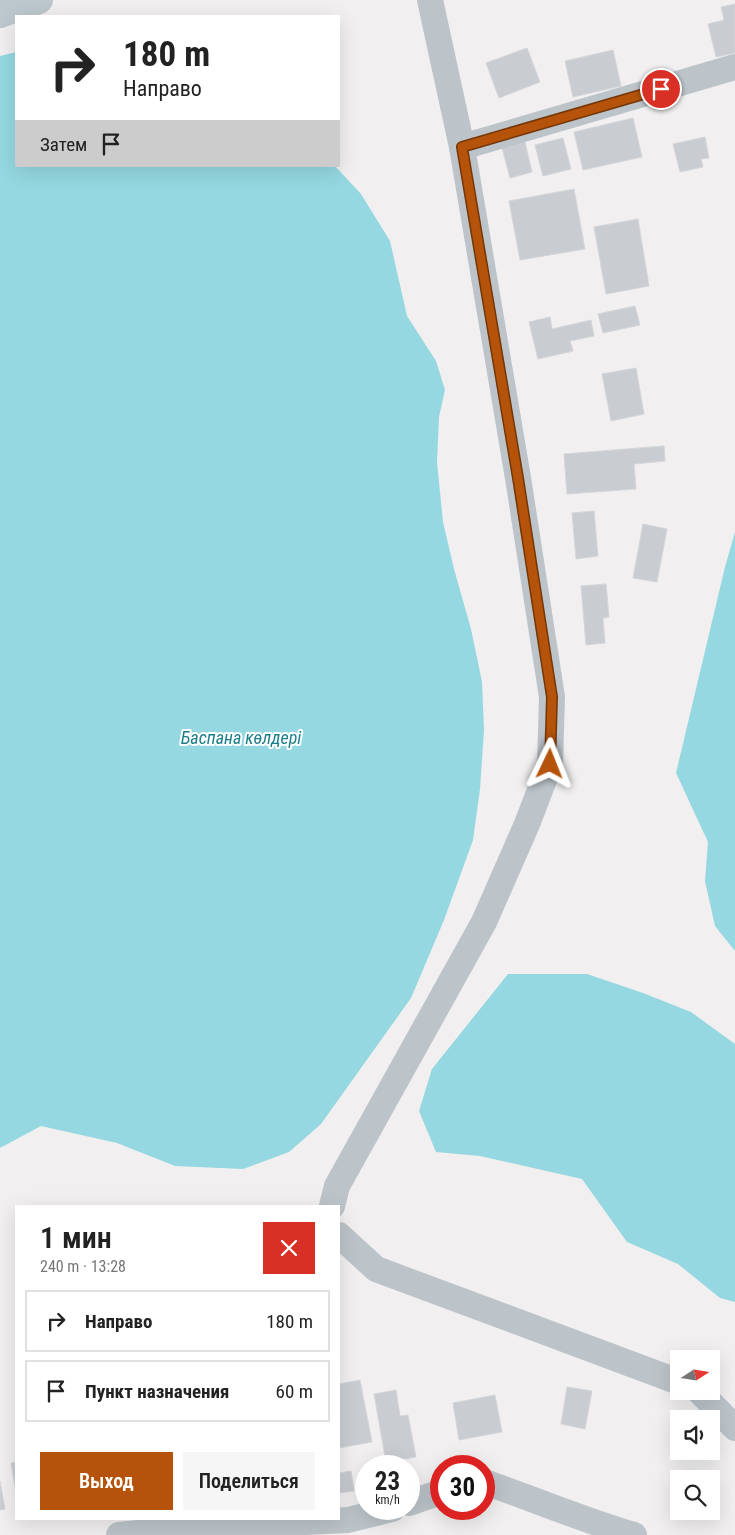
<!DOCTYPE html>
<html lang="ru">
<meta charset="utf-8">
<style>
:root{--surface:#fff;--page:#f6f6f6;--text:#222;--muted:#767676;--line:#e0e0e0;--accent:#b45309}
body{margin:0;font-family:"Roboto Condensed",sans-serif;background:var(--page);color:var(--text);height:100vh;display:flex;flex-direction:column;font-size:19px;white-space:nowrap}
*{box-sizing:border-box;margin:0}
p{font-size:16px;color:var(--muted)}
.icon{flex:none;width:28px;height:28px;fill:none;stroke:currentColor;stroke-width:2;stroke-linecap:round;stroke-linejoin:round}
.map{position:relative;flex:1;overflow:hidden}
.panel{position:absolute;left:15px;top:1205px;width:325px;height:315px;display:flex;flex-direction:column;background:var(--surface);border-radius:0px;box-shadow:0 5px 20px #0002}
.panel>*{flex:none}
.guide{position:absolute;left:15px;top:15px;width:325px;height:152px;border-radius:0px;box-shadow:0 5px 20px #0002;background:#fff;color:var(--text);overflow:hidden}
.needle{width:32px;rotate:78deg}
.buttons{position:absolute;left:670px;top:1350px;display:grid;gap:10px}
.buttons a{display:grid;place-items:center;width:50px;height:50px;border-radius:0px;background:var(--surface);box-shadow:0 5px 20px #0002;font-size:25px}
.speed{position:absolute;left:355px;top:1455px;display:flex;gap:10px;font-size:25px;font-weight:700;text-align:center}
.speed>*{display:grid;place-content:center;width:65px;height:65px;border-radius:50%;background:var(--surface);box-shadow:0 5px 20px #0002;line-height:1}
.speed small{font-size:12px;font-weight:400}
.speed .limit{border:8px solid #d22;background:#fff;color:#111}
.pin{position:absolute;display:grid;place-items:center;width:42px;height:42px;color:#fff;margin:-21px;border:2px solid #fff;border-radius:50%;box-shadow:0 1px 5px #0007}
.me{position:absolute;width:55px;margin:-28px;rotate:2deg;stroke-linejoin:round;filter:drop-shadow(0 0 4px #0008)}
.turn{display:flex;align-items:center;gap:18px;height:105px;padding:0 25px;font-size:22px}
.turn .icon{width:65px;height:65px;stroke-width:2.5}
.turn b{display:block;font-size:35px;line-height:42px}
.then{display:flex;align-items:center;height:48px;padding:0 25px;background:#0003;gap:10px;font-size:19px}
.round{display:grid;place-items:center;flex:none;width:52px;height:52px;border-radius:0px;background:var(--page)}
.overview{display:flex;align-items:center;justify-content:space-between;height:85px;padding:0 25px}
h1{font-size:30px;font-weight:600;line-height:38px}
.button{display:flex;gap:10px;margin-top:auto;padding:10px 25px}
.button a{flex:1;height:58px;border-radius:0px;background:var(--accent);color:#fff;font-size:20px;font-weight:600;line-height:58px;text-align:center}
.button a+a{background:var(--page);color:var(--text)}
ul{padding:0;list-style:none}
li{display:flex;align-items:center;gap:15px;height:62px;margin:0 10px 8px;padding:0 15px;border:2px solid var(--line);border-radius:0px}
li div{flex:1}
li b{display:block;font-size:19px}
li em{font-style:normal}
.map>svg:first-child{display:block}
</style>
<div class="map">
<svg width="735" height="1535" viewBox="0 0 735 1535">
<rect width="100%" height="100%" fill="#f1efef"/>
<g fill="#95d8e1">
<polygon points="16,52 16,166 335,166 361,194 390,241 407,316 436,361 445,390 439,417 437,462 443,522 454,569 471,629 482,682 484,730 480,789 473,840 444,920 411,998 321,1124 289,1152 243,1169 175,1166 117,1143 41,1126 0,1148 0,56"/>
<polygon points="735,532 735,951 715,926 705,881 708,842 676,773 725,567"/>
<polygon points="508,974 587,974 643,993 691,1012 735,1044 735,1302 720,1298 678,1264 627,1242 582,1179 480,1156 436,1152 419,1111 432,1069"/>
</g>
<g fill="#c9ccd1" stroke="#d4d6d9">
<polygon points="735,4 735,53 716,57 708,24 724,20 721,7"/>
<polygon points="527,48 540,82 499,98 486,63"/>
<polygon points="613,50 621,86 573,97 565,61"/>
<polygon points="633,118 642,157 583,170 574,132"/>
<polygon points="705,137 709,158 701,159 703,167 680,172 673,144"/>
<polygon points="563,138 571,169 543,176 535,145"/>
<polygon points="525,142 532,172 510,178 502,148"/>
<polygon points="574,189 585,249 520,260 509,201"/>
<polygon points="638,219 649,286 606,294 594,227"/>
<polygon points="635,306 640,325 603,333 598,314"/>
<polygon points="550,317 552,329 591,320 594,336 570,341 573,351 538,359 529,322"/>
<polygon points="636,368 644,414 611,421 602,374"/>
<polygon points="664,446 665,461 634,464 636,489 567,494 564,454"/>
<polygon points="594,511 598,556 576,559 572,513"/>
<polygon points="643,524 667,529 657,582 633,578"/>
<polygon points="606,584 609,617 603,618 605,643 586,645 581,586"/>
<polygon points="360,1380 372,1442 339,1448 339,1384"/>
<polygon points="567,1387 592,1391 585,1429 561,1424"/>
<polygon points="396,1390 400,1416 408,1415 416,1457 386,1462 374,1394"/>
<polygon points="495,1395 502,1432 459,1440 453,1403"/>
<polygon points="16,1462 16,1493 11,1463"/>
<polygon points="351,1471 354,1491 339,1493 339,1473"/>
<polygon points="0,1481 5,1509 0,1510"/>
</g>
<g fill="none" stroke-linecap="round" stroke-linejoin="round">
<g stroke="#bcc4ca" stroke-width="26">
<polyline points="462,147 735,67"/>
<polyline points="332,1206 337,1186 484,922 527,824 550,764 552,697 518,478 462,147 430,0"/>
<polyline points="339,1235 376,1269 679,1382"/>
<polyline points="699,1391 735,1428"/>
<path d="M484 1482C534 1499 583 1520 634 1535"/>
<polyline points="409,1503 441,1492"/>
<polyline points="119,1535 199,1527 348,1520 392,1509"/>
</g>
<polyline stroke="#bdc7ce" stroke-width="28" points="0,14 39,0"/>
</g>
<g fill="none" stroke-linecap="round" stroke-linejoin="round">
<defs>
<polyline id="route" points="550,764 552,697 518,478 462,147 661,89"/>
</defs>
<use href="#route" stroke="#753606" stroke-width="12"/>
<use href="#route" stroke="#b45309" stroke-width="9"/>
</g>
<g text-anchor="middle" stroke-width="4" stroke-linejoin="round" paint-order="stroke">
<g font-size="18" font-style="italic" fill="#1c7e8b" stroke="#fff">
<text x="241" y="744">Баспана көлдері</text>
</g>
</g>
</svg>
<div class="buttons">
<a><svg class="needle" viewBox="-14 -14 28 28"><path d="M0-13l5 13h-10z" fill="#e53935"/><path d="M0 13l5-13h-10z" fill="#767676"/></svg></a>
<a><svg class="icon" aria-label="sound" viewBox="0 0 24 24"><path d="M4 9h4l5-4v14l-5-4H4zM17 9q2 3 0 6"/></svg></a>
<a><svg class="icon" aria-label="search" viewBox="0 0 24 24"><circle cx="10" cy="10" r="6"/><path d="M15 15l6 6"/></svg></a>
</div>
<div class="speed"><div>23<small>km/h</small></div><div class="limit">30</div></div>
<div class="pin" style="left:661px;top:89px;background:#d93025"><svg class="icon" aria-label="arrive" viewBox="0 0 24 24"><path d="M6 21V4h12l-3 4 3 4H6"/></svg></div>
<svg class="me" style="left:550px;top:764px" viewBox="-20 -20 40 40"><path d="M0-17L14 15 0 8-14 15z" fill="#b45309" stroke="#fff" stroke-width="4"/></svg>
<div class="guide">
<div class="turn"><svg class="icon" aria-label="right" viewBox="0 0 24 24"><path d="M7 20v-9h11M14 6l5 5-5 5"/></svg><div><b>180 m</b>Направо</div></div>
<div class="then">Затем<svg class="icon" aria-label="arrive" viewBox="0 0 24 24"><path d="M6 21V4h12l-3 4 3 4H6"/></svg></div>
</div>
<section class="panel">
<div class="overview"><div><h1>1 мин</h1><p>240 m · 13:28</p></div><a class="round" style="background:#d93025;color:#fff"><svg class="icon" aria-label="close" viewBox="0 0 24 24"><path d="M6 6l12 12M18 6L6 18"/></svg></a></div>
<ul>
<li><svg class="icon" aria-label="right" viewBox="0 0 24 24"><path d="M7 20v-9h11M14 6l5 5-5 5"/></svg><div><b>Направо</b></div><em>180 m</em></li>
<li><svg class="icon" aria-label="arrive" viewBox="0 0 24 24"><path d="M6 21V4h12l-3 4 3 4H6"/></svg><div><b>Пункт назначения</b></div><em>60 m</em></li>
</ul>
<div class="button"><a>Выход</a><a>Поделиться</a></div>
</section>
</div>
